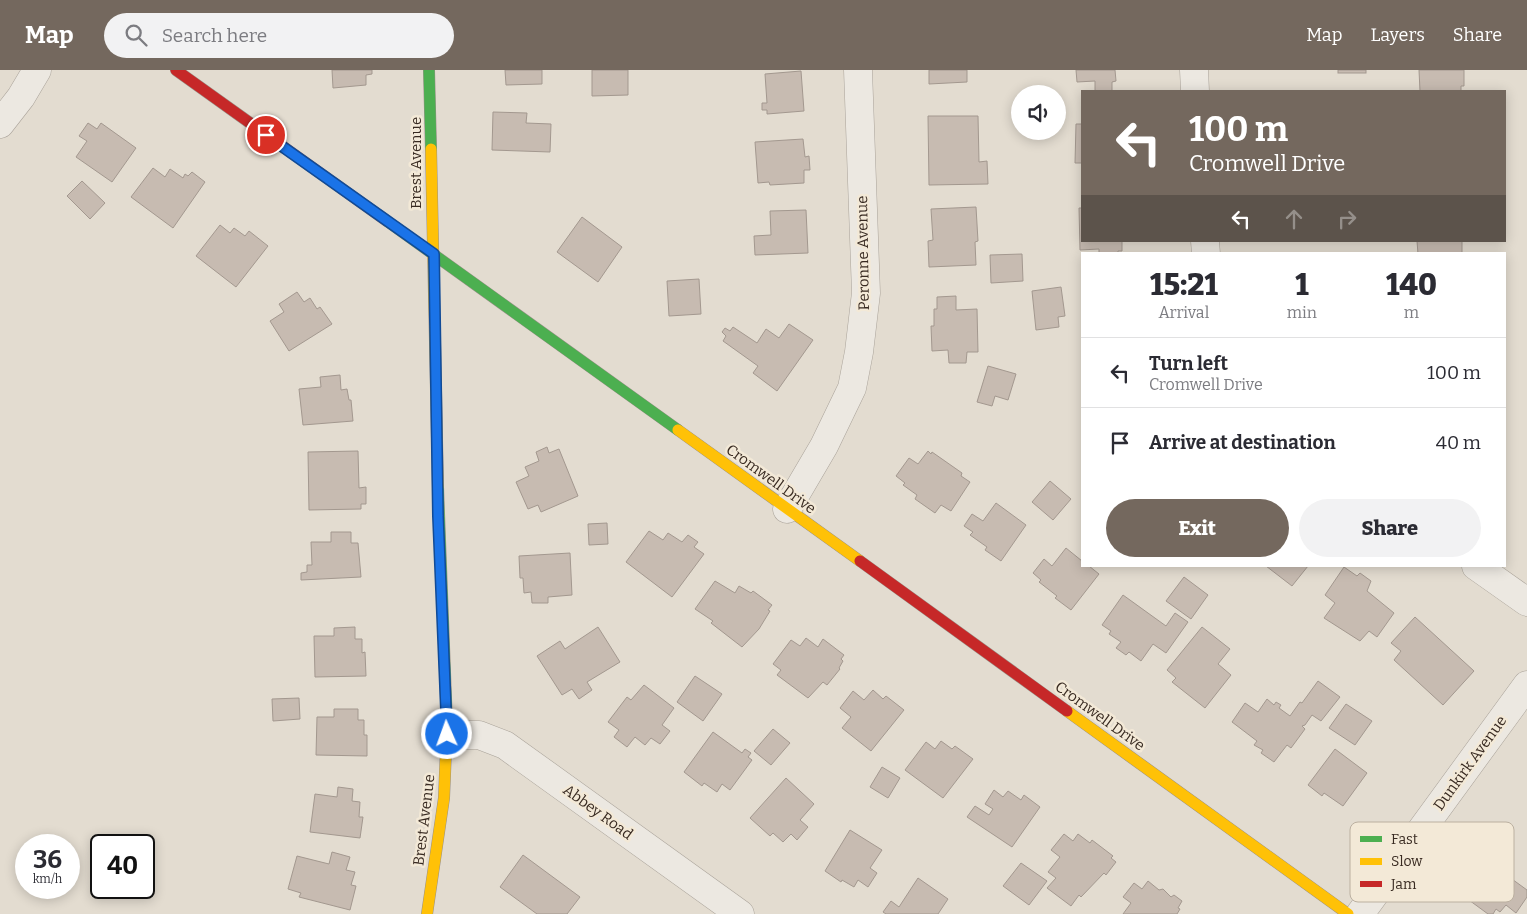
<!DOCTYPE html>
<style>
:root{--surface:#fff;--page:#f2f2f3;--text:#2b2b33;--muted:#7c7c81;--line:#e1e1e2;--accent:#74685e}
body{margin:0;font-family:Bitter,serif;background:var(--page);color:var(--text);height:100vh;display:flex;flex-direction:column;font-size:19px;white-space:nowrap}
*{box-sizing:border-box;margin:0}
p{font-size:16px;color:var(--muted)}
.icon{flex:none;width:28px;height:28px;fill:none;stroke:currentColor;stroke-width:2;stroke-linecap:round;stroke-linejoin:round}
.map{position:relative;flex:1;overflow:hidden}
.details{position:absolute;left:1081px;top:182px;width:425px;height:315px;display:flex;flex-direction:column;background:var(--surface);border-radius:0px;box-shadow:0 2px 12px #0003}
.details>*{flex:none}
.top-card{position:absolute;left:1081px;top:20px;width:425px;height:152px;border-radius:0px;box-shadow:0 2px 12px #0003;background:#74685e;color:#fff;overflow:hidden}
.controls{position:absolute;left:1011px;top:15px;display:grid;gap:10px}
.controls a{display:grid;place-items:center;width:55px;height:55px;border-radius:50%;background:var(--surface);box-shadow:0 2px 12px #0003;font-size:25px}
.speed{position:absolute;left:15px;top:764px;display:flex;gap:10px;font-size:25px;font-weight:700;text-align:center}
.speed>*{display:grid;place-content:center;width:65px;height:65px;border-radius:50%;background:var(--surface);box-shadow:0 2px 12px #0003;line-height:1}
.speed small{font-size:12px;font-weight:400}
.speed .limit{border:2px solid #111;border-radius:8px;background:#fff;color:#111}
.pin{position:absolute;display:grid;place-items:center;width:42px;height:42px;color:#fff;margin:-21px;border:2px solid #fff;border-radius:50%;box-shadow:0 1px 5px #0007}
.me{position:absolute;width:55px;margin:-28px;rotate:358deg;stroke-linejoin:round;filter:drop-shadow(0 0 4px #0008)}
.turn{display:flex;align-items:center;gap:18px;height:105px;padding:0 25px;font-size:22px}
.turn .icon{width:65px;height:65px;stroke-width:2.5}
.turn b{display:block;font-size:35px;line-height:42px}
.lanes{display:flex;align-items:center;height:48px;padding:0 25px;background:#0003;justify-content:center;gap:25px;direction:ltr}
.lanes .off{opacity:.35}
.eta{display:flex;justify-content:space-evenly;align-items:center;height:85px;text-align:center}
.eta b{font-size:30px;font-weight:800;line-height:35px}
.cta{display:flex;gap:10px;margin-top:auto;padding:10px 25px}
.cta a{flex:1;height:58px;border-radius:30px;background:var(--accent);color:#fff;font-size:20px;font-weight:800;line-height:58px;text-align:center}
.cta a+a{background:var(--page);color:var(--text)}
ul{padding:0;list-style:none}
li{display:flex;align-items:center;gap:15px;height:70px;padding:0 25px;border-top:1px solid var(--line)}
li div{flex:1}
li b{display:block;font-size:19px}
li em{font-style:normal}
header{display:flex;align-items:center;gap:30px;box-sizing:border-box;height:70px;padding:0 25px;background:var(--accent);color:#fff}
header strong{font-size:24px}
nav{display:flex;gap:28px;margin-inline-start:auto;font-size:18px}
.search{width:350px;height:45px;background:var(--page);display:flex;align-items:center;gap:12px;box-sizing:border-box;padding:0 18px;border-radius:28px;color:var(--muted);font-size:19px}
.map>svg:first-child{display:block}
</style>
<header>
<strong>Map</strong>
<div class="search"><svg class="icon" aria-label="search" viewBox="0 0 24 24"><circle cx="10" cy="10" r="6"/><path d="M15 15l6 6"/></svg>Search here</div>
<nav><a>Map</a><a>Layers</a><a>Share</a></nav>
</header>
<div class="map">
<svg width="1527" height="844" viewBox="0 0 1527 844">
<rect width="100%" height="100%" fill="#e3dcd0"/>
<g fill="#c7bbb1" stroke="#a3988f">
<polygon points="332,0 372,0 372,4 366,5 366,15 333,18"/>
<polygon points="505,0 542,0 542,14 506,15"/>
<polygon points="592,0 628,0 628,25 592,26"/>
<polygon points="929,0 967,0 967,12 929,14"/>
<polygon points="1076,0 1115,0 1116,11 1112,12 1112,21 1095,21 1095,11 1077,12"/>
<rect x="1338" y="0" width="28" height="3"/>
<polygon points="1419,0 1464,0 1464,16 1461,16 1461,21 1420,21"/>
<polygon points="801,1 804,41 767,44 767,40 762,40 762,33 767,33 765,4"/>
<polygon points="493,42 527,43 526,53 551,54 550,82 492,80"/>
<polygon points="928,46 978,46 979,92 987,91 988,114 929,115"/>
<polygon points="88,53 97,59 101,53 136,78 112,112 76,87 87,71 79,66"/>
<polygon points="1076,54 1082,54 1082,93 1075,93"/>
<polygon points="803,69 805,87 809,86 810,100 804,100 804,113 770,115 769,112 758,113 755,72"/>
<polygon points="153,98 165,107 170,99 183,108 185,104 188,106 192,102 205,112 173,158 131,127"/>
<polygon points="82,111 105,133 90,149 67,126"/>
<polygon points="976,137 978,171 975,172 976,195 929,197 928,171 933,170 931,139"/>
<polygon points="1079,138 1082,138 1082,171 1122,171 1122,181 1118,181 1118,184 1099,184 1099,179 1080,180"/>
<polygon points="806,140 808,183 755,185 754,166 771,165 770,141"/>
<polygon points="582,147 622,177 598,212 557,182"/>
<polygon points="220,155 230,163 234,158 245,166 249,161 268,176 236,217 196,186"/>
<polygon points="1417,171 1462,171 1462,183 1418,184"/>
<polygon points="1022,184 1023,211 991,213 990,185"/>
<polygon points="699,209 701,244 669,246 667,211"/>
<polygon points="1061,217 1065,246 1058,247 1059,257 1036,260 1032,221"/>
<polygon points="297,222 304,232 310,228 317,239 320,237 332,254 289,281 270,251 284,242 279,234"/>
<polygon points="956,226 956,240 977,239 978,282 967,282 966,293 949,293 948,280 932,281 931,256 934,256 934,239 937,239 937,227"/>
<polygon points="789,254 813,270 777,321 753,303 758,296 723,271 726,266 722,262 725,258 730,261 733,257 757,273 766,259 779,268"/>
<polygon points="988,296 1016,304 1008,330 995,326 992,336 977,332"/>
<polygon points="340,305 341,320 347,319 349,330 351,330 353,351 303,355 299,319 321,317 320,307"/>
<polygon points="547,377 549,383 559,379 578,426 541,442 538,435 528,439 516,412 529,406 525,397 539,391 536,382"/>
<polygon points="358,381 359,418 366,417 366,434 361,434 361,439 309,440 308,382"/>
<polygon points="928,381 931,384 932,382 962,403 961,406 970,412 951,441 941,435 935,443 915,429 917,425 903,415 905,413 896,406 909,388 918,394"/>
<polygon points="1050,411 1071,429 1053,450 1032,432"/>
<polygon points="996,433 1026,455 1001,491 985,480 987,477 970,465 973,462 964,456 972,444 983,451"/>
<polygon points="607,453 608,474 589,475 588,454"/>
<polygon points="649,461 663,470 668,463 682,472 688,465 698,472 694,477 704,484 672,527 626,492"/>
<polygon points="331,462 351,462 351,473 358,473 361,507 301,510 301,503 307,502 307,495 312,495 311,472 331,472"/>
<polygon points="1066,478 1082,491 1082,496 1089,496 1099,504 1071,540 1055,528 1057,526 1039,512 1041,510 1033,503 1044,489 1052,496"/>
<polygon points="570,483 572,525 548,527 548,533 532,533 531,522 524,523 523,508 520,508 519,486"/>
<polygon points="1266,496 1308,496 1292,516"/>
<polygon points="1344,497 1357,506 1360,503 1371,511 1367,521 1394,543 1377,567 1369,561 1360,571 1324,548 1335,533 1325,525"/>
<polygon points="1184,507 1208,525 1191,549 1166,531"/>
<polygon points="715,511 735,523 739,516 751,523 753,521 772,535 768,540 770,541 759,559 742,577 711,553 713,551 695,539"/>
<polygon points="1123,525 1166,556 1175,543 1188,552 1166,583 1153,574 1141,591 1129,582 1126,585 1116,578 1121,572 1109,564 1111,561 1102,555"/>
<polygon points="1415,547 1474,601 1443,635 1394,590 1401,581 1391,573"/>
<polygon points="355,557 355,569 362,569 362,583 365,582 366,606 315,607 314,566 334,566 334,558"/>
<polygon points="598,557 620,592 587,612 592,620 579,629 572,619 562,625 537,586 560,571 565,579"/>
<polygon points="1202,557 1230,579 1218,594 1231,605 1205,638 1172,612 1176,608 1167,600"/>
<polygon points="806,568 818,577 823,569 844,585 841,589 843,591 839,598 840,599 827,615 823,612 808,628 777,605 781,600 773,594 791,570 800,576"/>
<polygon points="695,606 722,624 703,651 677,632"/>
<polygon points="1318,611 1340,627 1321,651 1312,645 1305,655 1302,656 1305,659 1291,678 1287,675 1274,692 1261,683 1263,680 1254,675 1257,671 1232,652 1245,633 1258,642 1267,629 1274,635 1276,632 1281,635 1279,638 1290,646 1300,632 1302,633"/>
<polygon points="644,615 674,638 662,655 670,661 660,674 651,668 645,675 635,667 627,677 614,667 619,660 608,652 627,627 631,630"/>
<polygon points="873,620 883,629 886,626 904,640 871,681 842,658 851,647 840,638 853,621 864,630"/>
<polygon points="299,628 300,649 273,651 272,629"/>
<polygon points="1346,634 1372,651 1355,675 1329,658"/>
<polygon points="334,639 358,639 358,650 364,650 364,665 367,665 367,686 316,685 317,647 334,647"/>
<polygon points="773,659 790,673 771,695 754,681"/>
<polygon points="713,662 742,683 745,679 751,683 748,687 752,690 730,720 722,714 717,722 704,713 702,716 684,702"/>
<polygon points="941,671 952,679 955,676 973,689 943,728 905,700 926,672 935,679"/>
<polygon points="1335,679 1367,703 1343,736 1324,723 1322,726 1308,715"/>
<polygon points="882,697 900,708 888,728 870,717"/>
<polygon points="786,708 814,734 800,750 808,757 797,770 791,764 783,772 773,763 770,766 750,748"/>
<polygon points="338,717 353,719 352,731 360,732 359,747 363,747 360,768 310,762 315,724 337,727"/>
<polygon points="994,720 1003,727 1008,721 1021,730 1024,725 1040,737 1012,777 967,747 975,736 989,745 993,739 985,734"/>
<polygon points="850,760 882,780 870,798 877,803 868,817 858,810 854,817 842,810 841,812 825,801"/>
<polygon points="1064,764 1073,771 1078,764 1090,773 1092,770 1113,786 1111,788 1116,792 1106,805 1104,803 1081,827 1079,825 1071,836 1047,818 1056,808 1048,802 1060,787 1051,780"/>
<polygon points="332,782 350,787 346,800 355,802 351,815 356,816 350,840 299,827 301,823 288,819 297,786 329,794"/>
<polygon points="523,785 580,827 567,844 537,844 500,817"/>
<polygon points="1483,788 1527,820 1527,827 1516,843 1506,835 1500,842 1496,839 1493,844 1488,844 1458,822"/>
<polygon points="1021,793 1047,811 1029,835 1003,816"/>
<polygon points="918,808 948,829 938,844 886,844 883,842 891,831 899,837"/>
<polygon points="1148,811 1159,820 1163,819 1171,827 1174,825 1182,831 1178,838 1180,839 1177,844 1123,844 1131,833 1123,827 1134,813 1142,819"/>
</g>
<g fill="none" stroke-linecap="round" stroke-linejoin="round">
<defs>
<g id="street">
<polyline points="1194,0 1195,21"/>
<polyline points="0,54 21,27 37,0"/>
<polyline points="1205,171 1206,184"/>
<polyline points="787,439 824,376 852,318 859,282 866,223 858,0"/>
<polyline points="1476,496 1527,532"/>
<polyline points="447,665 479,665 505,675 740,844"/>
<polyline points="1360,844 1527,615"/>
</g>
<g id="fast">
<polyline points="429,0 431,79"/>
<polyline points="387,151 678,360"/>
<polyline points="438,417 447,655"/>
</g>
<g id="slow">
<polyline points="431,79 438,417"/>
<polyline points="678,360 860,491"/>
<polyline points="1067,641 1348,844"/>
<polyline points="427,844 444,728 447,655"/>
</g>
<g id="jam">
<polyline points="176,0 387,151"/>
<polyline points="860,491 1067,641"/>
</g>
</defs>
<use href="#street" stroke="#a9a299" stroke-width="29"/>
<use href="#fast" stroke="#999188" stroke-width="12"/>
<use href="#slow" stroke="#999188" stroke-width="12"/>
<use href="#jam" stroke="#999188" stroke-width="12"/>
<use href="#street" stroke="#ece8e1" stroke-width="28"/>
<use href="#fast" stroke="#4caf50" stroke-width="11"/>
<use href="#slow" stroke="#ffc107" stroke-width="11"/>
<use href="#jam" stroke="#c62828" stroke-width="11"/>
</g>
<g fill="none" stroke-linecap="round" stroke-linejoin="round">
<defs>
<polyline id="route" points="266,65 434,184 438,446 447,664"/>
</defs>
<use href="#route" stroke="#114b97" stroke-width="12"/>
<use href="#route" stroke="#1a73e8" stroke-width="9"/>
</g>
<g text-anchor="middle" stroke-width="5" stroke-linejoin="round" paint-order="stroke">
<g font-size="15" fill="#382a21" stroke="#f3e9d7">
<text transform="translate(416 93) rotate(-90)" y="5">Brest Avenue</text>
<text transform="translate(863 183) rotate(-91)" y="5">Peronne Avenue</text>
<text transform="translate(771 409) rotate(36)" y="5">Cromwell Drive</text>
<text transform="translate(1100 646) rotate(36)" y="5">Cromwell Drive</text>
<text transform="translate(1470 693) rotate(-54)" y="5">Dunkirk Avenue</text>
<text transform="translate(598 742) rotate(36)" y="5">Abbey Road</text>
<text transform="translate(424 750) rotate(-83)" y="5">Brest Avenue</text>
</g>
</g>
<rect x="1350" y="752" width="164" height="80" rx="8" fill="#f3e9d7" stroke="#bbb0a0" stroke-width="1"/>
<rect x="1360" y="766" width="22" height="6" fill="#4caf50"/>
<rect x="1360" y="788" width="22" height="7" fill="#ffc107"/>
<rect x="1360" y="811" width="22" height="6" fill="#c62828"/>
<g font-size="14" fill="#382a21">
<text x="1391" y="774">Fast</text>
<text x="1391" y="796">Slow</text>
<text x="1391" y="819">Jam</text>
</g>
</svg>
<div class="controls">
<a><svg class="icon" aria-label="sound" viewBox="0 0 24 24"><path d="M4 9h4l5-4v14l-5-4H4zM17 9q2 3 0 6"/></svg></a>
</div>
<div class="speed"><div>36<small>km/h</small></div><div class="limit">40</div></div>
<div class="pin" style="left:266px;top:65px;background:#d93025"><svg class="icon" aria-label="arrive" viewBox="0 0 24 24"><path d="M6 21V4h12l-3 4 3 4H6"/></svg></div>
<svg class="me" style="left:447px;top:664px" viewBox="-20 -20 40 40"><circle r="17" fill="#1a73e8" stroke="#fff" stroke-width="3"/><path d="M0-11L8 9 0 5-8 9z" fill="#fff"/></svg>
<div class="top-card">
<div class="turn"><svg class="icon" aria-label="left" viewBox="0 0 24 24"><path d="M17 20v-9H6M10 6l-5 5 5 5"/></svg><div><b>100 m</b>Cromwell Drive</div></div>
<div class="lanes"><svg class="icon" aria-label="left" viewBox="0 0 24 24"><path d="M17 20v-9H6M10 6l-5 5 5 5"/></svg><svg class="icon off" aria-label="ahead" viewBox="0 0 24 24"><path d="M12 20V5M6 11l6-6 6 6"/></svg><svg class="icon off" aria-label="right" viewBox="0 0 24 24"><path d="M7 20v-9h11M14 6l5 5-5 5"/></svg></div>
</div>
<section class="details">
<div class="eta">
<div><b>15:21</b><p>Arrival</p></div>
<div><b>1</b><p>min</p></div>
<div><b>140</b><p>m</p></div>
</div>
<ul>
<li><svg class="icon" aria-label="left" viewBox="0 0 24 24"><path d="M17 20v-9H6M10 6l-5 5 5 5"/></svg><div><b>Turn left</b><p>Cromwell Drive</p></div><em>100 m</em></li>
<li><svg class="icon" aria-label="arrive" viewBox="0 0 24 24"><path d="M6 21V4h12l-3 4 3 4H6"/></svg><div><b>Arrive at destination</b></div><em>40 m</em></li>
</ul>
<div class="cta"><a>Exit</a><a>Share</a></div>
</section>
</div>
